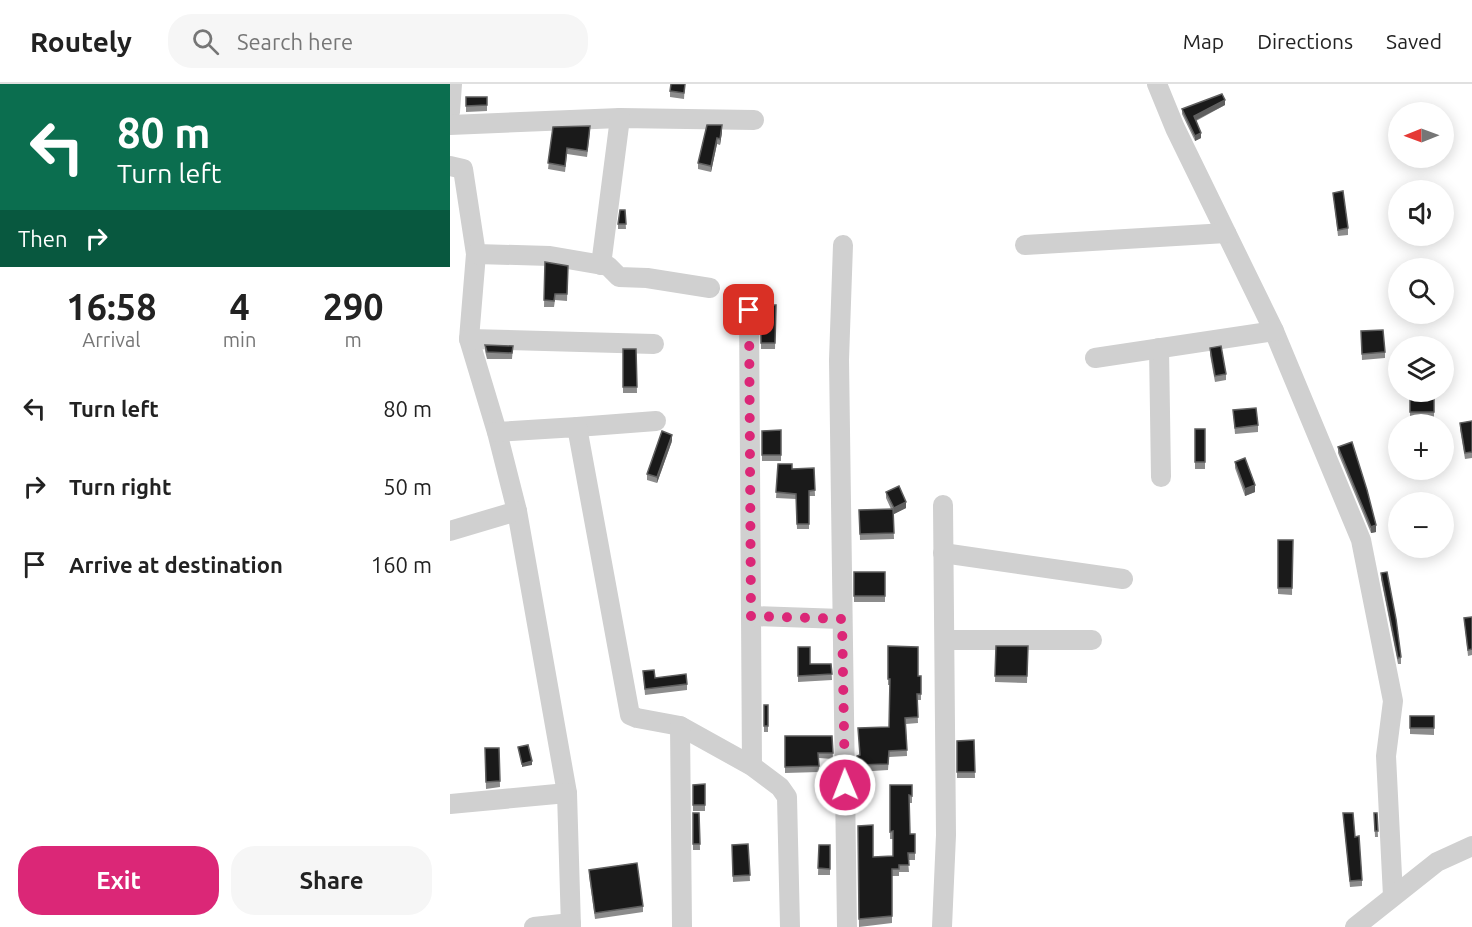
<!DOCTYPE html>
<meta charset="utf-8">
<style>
:root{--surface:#fff;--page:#f6f6f6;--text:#222;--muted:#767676;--line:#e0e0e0;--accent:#db2777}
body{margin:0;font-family:Ubuntu,sans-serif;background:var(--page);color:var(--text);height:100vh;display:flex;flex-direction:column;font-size:22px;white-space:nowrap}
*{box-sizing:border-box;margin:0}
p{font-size:20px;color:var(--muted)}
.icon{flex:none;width:33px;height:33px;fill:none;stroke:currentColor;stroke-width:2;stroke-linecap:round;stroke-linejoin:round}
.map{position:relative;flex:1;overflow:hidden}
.side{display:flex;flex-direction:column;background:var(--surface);width:450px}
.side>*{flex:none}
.guide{background:#0b6e4f;color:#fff;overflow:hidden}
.needle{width:39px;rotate:269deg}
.buttons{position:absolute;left:938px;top:18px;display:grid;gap:12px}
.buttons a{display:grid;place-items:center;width:66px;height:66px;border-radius:50%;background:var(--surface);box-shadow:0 3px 15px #0003;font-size:30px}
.pin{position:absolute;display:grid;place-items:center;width:51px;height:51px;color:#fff;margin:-26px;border-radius:12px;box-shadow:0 3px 9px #0006}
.me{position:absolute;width:66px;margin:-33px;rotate:359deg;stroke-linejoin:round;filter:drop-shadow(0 0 4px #0008)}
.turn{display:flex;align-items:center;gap:21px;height:126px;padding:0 18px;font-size:27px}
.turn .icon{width:78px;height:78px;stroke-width:2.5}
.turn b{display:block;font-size:42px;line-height:51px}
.then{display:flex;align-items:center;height:57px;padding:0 18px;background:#0003;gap:12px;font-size:22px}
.eta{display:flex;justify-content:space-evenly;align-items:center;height:102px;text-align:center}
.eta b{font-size:36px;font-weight:700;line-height:42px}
.button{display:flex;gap:12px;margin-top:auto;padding:12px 18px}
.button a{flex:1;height:69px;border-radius:24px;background:var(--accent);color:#fff;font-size:24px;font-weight:700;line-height:69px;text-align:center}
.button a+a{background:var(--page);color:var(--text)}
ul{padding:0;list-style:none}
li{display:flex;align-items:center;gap:18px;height:78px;padding:0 18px}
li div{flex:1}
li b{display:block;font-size:22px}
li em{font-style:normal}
header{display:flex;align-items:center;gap:36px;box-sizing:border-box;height:84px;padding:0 30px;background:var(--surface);border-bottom:2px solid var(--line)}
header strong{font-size:28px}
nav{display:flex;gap:33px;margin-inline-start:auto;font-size:21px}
.search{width:420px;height:54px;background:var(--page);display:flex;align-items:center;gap:15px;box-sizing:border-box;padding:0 21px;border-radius:24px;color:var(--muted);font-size:22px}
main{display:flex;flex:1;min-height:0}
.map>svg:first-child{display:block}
</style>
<header>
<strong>Routely</strong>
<div class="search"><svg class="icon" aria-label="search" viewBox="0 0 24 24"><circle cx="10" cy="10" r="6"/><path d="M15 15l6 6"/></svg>Search here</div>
<nav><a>Map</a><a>Directions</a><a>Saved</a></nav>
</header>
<main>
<section class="side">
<div class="guide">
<div class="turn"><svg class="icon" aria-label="left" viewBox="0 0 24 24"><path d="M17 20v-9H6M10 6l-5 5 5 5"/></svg><div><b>80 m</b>Turn left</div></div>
<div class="then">Then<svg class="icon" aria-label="right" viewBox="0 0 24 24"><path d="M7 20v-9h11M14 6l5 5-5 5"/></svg></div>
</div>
<div class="eta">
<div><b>16:58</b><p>Arrival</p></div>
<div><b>4</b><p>min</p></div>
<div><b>290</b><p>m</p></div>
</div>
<ul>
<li><svg class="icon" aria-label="left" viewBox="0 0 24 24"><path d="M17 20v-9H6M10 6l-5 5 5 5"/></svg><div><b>Turn left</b></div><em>80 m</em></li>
<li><svg class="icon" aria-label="right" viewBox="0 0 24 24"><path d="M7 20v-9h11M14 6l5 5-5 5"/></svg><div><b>Turn right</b></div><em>50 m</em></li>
<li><svg class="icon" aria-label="arrive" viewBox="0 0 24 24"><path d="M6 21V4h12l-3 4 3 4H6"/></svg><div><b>Arrive at destination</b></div><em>160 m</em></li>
</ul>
<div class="button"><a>Exit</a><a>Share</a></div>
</section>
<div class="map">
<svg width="1022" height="843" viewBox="0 0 1022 843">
<rect width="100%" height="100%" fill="#fff"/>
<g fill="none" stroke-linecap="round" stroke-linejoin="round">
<g stroke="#d0d0d0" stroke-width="20">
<polyline points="707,0 725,44 824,247 911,456 943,617 936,672 943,812"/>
<polyline points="0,28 2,0"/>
<polyline points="0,41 170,34 304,36"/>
<polyline points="0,82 13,85 26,170 19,255 47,348 67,427 117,709 121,843"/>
<polyline points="393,161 389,276 397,843"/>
<polyline points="575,161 776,149"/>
<polyline points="26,170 100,172 158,182 169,193 197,194 260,204"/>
<polyline points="151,181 170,34"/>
<polyline points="299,226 302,682"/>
<polyline points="19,255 204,260"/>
<polyline points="709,264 711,393"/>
<polyline points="645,274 824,247"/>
<polyline points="127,343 206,337"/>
<polyline points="47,348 127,343 180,631 187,634 230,642 302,682 330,703 337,713 340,843"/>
<polyline points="0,447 67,427"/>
<polyline points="493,469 673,495"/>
<polyline points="301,532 392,535"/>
<polyline points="495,556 642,556"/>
<polyline points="230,642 232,843"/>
<polyline points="0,720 117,709"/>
<polyline points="84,843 121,839"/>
<polyline points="492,843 496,751 493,421"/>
<polyline points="905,843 987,778 1022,762"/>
</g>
</g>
<g fill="#8c8c8c">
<polygon points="235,0 234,15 220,13 220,7"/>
<polygon points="16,13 37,13 37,27 16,28"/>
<polygon points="775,21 746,37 751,54 745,57 732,30 732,25"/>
<polygon points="103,43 140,49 137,73 117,70 115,88 98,85"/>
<polygon points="272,48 270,61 267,60 261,88 248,85 248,79"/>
<polygon points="883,109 898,144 898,151 888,152"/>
<polygon points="175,126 176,145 168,145 168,140"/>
<polygon points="95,178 118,182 117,217 105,216 104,223 94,223"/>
<polygon points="311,221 326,221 325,265 311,265"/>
<polygon points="911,247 935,268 935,274 912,276"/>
<polygon points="35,261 63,262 62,275 37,275 35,267"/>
<polygon points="760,264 776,290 776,296 765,298 760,271"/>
<polygon points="173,265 186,265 187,309 173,309"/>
<rect x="960" y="308" width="24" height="27"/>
<polygon points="783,326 808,341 808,348 785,350"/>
<polygon points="1022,337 1022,374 1015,375 1010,345 1010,339"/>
<rect x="745" y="345" width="10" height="40"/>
<polygon points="331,346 331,377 312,377 312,347"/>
<polygon points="222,357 207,399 197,396 197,390"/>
<polygon points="888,363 926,448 921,449 888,369"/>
<polygon points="785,378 805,408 795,412 785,384"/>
<polygon points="328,380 342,385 364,384 365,412 359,412 359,445 347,445 346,415 326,414"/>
<polygon points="436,408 456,424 444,430 443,428 444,455 410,456 409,426 441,425 436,414"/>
<polygon points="828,456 843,456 842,511 828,510"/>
<rect x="404" y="488" width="31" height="30"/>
<polygon points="931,489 951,573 951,580 948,580 931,495"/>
<polygon points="1022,533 1022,571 1018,572 1014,534"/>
<polygon points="438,562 468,592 471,592 471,616 467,616 468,639 456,640 457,672 439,673 438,686 407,688 407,672 409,671 439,643 440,601 438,601"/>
<polygon points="546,562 578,562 577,599 545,598"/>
<polygon points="348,563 360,580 381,580 382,596 348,598"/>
<polygon points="193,587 205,594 237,600 237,606 195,611"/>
<rect x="314" y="621" width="4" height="27"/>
<polygon points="960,632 984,632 984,651 960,650"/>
<polygon points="335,652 382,652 383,675 369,674 369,688 335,689"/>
<polygon points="524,656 525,694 507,694 507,657"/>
<polygon points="35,664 49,664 50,703 36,705"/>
<polygon points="255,700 255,727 243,727 243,701"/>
<polygon points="440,701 462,701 462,719 459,719 460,750 465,750 465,776 458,776 459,788 449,788 449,792 442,792 442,839 409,843 408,742 423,773 443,772 443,755 440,755"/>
<polygon points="243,729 249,729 250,766 243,766"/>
<polygon points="893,729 905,753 912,796 912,802 900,803"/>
<polygon points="924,729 927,729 928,753 925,753"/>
<polygon points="298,760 300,797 283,798 282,768"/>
<polygon points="369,761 380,761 380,791 368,791"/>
<polygon points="139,786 193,822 193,828 145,835 139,792"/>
</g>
<g fill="#5f5f5f">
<polygon points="775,16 775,21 744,37 744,32"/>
<polygon points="272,41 272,48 270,61 270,55"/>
<polygon points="751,49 751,54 745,57 745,52"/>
<polygon points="267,54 267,60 261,88 261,82"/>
<polygon points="222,351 222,357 207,399 207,393"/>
<polygon points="805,401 805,408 795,412 795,405"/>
<polygon points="456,418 456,424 444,430 444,424"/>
<polygon points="926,441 926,448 921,449 921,443"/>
<polygon points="82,677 82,681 72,683 72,680"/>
</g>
<g fill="#1a1a1a" stroke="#5f5f5f" stroke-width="1.5">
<polygon points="221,0 235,0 234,9 220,7"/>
<polygon points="772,10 775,16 744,32 751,49 745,52 732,25"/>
<polygon points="16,13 37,13 37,21 16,22"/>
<polygon points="257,41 272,41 270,55 267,54 261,82 248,79"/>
<polygon points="140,42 137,67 117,64 115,82 98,79 103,43"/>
<polygon points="893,107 898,144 888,146 883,109"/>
<polygon points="170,126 175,126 176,140 168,140"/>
<polygon points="95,178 118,182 117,210 105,210 104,217 94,216"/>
<polygon points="311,221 326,221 325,259 311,259"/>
<polygon points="933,246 935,268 912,270 911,247"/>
<polygon points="35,261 63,262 62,269 37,268"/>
<polygon points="771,262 776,290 765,292 760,264"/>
<polygon points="173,265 186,265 187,303 173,303"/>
<rect x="960" y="308" width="24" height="20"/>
<polygon points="806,324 808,341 785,344 783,326"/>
<polygon points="1022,337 1022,368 1015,369 1010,339"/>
<rect x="745" y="345" width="10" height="33"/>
<polygon points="331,346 331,371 312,371 312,347"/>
<polygon points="212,347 222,351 207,393 197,390"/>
<polygon points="902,358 917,406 926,441 921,443 888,363"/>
<polygon points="795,374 805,401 795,405 785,378"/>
<polygon points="328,380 342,380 342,385 364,384 365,406 359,407 359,440 347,440 346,410 326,408"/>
<polygon points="449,402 456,418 444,424 436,408"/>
<polygon points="443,425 444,449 410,450 409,426"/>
<polygon points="828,456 843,456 842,504 828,504"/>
<rect x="404" y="488" width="31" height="24"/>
<polygon points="937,488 946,535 951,573 948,574 931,489"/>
<polygon points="1022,533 1022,565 1018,566 1014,534"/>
<polygon points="438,562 468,563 468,592 471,592 471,610 467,610 468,633 455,634 457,666 439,667 438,680 407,681 407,672 410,671 408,644 439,643 440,595 438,595"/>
<polygon points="546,562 578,562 577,592 545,592"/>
<polygon points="348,563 360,563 360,580 381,580 382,590 348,592"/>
<polygon points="204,586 205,594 236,590 237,600 195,605 193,587"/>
<rect x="314" y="621" width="4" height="21"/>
<rect x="960" y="632" width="24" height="12"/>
<polygon points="335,652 382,652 383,669 368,669 369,682 335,683"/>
<polygon points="524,656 525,688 507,688 507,657"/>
<polygon points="78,661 82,677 72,680 68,663"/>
<polygon points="35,664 49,664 50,697 36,698"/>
<polygon points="255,700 255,721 243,721 243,701"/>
<polygon points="440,701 462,701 462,712 459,711 460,750 465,750 465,769 458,769 459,781 449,781 449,785 442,785 442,832 409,835 408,742 423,741 423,773 443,772 443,747 440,748"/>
<polygon points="243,729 249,729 250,760 243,760"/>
<polygon points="893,729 903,729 905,753 909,752 912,796 900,797"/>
<polygon points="924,729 927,729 928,747 925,747"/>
<polygon points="298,760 300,791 283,792 282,761"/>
<polygon points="369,761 380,761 380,785 368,784"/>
<polygon points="187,779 193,822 145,829 139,786"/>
</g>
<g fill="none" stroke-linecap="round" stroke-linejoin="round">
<polyline stroke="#db2777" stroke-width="10" stroke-dasharray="0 18" points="299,226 301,532 392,535 395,701"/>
</g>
</svg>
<div class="buttons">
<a><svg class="needle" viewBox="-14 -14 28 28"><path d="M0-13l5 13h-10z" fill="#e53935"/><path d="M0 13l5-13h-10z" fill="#767676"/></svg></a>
<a><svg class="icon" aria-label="sound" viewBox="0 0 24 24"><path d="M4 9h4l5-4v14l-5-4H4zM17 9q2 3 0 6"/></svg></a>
<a><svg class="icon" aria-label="search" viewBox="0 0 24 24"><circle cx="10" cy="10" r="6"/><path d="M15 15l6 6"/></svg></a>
<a><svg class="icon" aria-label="layers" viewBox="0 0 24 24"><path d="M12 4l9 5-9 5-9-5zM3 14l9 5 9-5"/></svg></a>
<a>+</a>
<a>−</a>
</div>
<div class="pin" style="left:299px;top:226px;background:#d93025"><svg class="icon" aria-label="arrive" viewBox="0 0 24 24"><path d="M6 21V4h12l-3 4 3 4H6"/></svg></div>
<svg class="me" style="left:395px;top:701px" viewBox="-20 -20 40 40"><circle r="17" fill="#db2777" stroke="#fff" stroke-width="3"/><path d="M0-11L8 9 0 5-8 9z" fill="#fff"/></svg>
</div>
</main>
